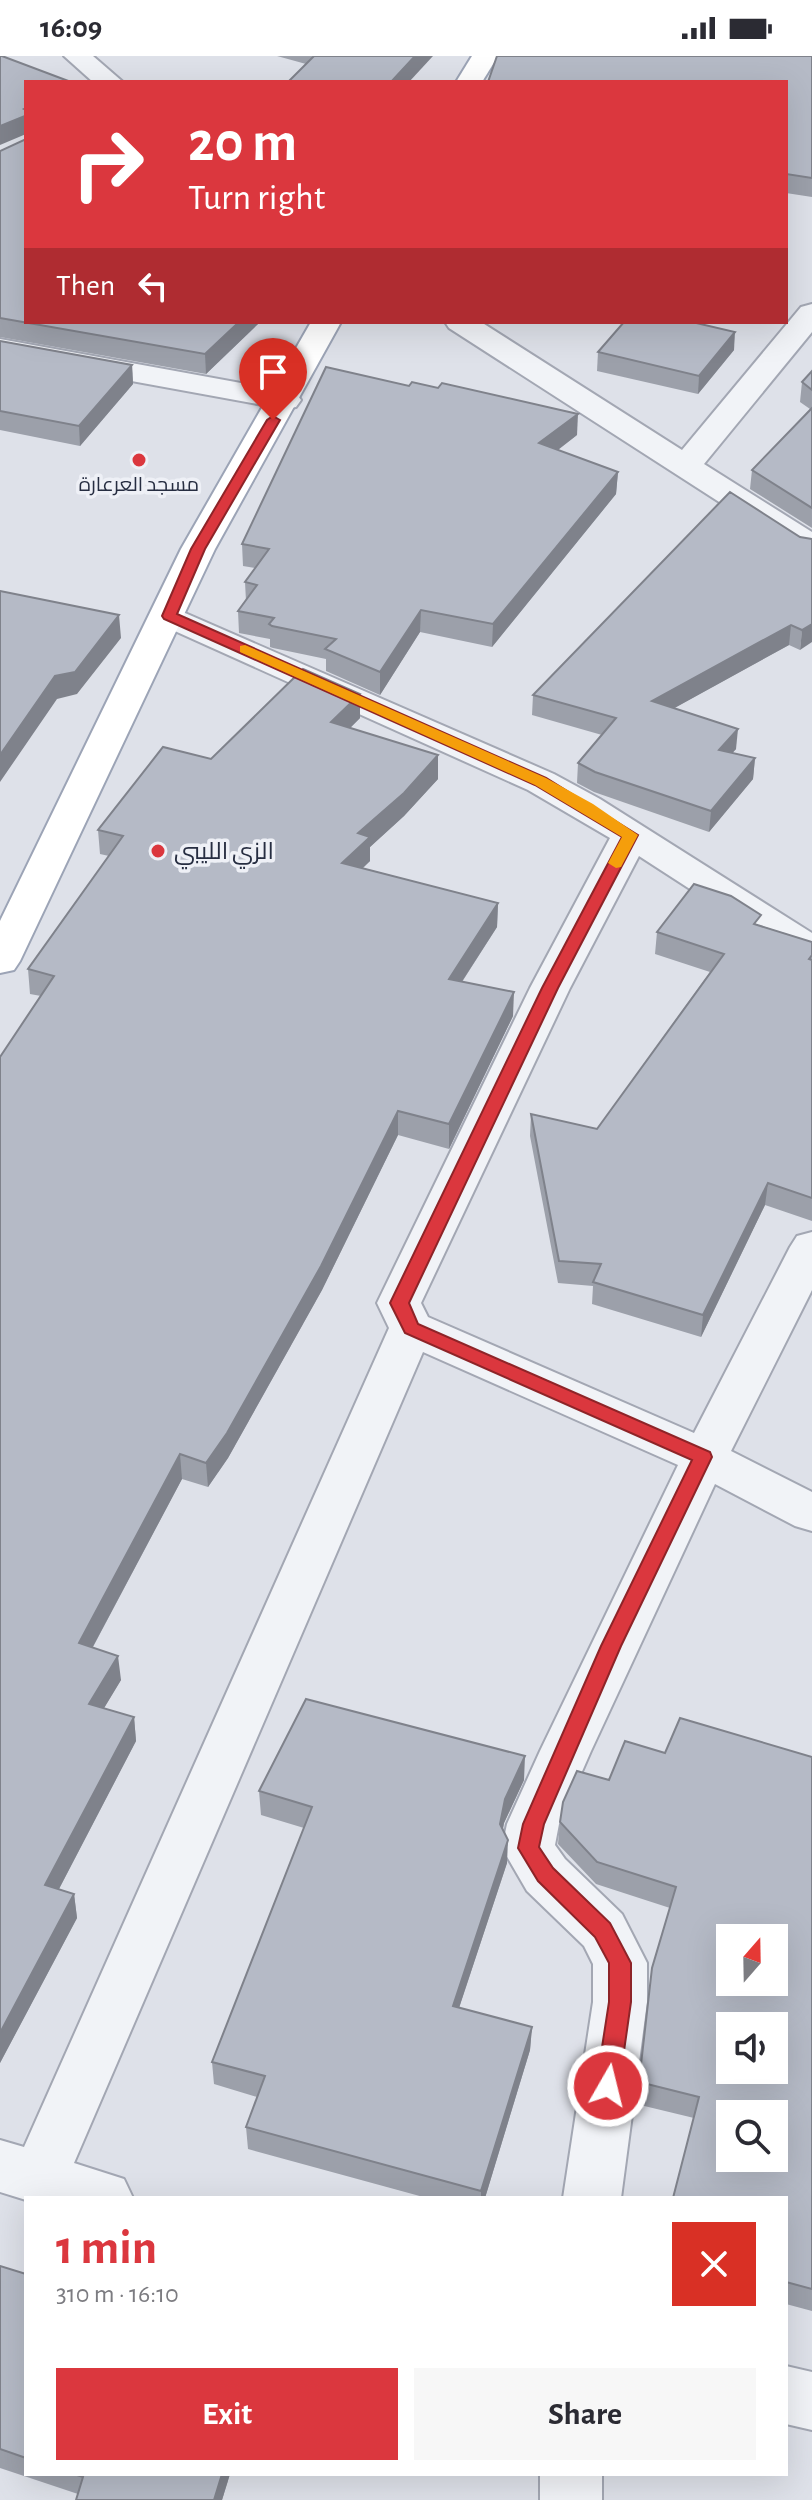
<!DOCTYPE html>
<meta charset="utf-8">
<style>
:root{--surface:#fff;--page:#f7f7f7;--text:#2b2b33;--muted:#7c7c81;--accent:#db373e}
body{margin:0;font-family:"Alegreya Sans",Cairo,sans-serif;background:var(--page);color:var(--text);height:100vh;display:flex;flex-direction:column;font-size:30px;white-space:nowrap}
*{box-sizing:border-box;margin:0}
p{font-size:26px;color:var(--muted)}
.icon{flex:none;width:44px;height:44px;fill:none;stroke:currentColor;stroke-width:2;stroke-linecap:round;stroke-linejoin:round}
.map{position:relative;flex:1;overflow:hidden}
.details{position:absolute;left:24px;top:2140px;width:764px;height:280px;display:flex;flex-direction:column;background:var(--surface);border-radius:0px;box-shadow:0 8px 32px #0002}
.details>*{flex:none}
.top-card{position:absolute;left:24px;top:24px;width:764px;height:244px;border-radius:0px;box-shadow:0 8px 32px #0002;background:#db373e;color:#fff;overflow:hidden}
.needle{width:52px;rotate:20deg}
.fabs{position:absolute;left:716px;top:1868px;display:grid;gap:16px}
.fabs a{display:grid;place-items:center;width:72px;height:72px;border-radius:0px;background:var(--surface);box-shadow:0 8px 32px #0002;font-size:40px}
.pin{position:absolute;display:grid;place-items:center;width:68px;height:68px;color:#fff;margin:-82px -34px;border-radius:50% 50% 50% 0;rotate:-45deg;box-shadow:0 0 8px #0007}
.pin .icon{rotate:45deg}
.me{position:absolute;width:88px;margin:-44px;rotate:8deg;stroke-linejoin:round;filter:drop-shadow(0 0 6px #0008)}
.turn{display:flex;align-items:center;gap:28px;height:168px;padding:0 32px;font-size:36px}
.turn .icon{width:104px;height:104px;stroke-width:2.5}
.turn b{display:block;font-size:56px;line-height:68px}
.then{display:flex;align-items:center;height:76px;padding:0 32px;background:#0003;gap:16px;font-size:30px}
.round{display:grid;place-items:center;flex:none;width:84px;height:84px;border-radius:0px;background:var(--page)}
.head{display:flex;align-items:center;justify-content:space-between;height:136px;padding:0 32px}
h1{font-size:48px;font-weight:700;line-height:60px;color:var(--accent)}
.button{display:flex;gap:16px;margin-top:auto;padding:16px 32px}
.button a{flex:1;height:92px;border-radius:0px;background:var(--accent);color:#fff;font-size:32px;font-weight:700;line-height:92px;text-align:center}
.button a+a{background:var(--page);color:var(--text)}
.status{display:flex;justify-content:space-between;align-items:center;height:56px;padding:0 40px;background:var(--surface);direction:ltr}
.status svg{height:22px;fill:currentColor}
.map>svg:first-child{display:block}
</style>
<div class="status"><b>16:09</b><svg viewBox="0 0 49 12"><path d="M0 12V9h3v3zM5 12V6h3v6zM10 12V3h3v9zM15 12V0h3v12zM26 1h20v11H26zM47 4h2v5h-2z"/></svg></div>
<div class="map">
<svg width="812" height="2444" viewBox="0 0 812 2444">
<rect width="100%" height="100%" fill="#dee1e9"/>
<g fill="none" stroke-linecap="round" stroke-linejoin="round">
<defs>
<g id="minor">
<polygon points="64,0 93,0 123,26 93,26"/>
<polygon points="812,248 812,276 704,408 812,476 812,501 800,498 449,272 445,266 481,266 682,394 801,251"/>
<polygon points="0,283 285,335 296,337 301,344 296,351 285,353 0,301"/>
<polygon points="169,550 554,718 600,743 812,877 812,906 798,903 639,800 570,932 421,1247 428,1261 694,1377 790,1191 797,1180 812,1176 812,1234 731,1395 812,1436 812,1475 795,1470 715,1428 591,1695 559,1768 555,1789 565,1803 622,1858 647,1907 647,1946 621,2142 563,2142 593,1946 593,1908 584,1890 527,1835 502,1792 507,1768 540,1695 678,1409 423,1296 74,2107 124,2123 133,2142 26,2144 0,2136 0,2084 24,2091 389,1272 377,1247 530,932 610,782 528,734 157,567 152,560 157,553"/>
<polygon points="786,2310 812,2316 812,2374 786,2368"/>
<rect x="540" y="2418" width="62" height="26"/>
</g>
<g id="major">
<polygon points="472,0 498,0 482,26 456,26"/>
<polygon points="311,266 341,266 215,493 20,905 14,914 0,917 0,865 181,493"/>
</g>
</defs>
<use href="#minor" stroke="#a3a7b3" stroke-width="4"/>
<use href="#major" stroke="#9ca4b6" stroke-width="4"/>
<use href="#minor" fill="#f1f3f7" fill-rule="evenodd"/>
<use href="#major" fill="#fff" fill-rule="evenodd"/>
</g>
<g fill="#9ca0aa">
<polygon points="277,0 433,0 306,8"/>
<polygon points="812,0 812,141 786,137 786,26"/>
<polygon points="0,95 26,266 258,266 258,268 206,318 0,281"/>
<polygon points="0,285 132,309 133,328 80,390 0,374"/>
<polygon points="734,294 698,338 597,315 598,296"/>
<polygon points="812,315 812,472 750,433 752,414 810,353 800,346 802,326"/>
<polygon points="577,379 558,394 618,416 616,438 492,591 420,576 380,639 326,615 326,603 273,592 270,591 270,583 239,577 238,555 246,545 245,526 255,512 243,510 242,488"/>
<polygon points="800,481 812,483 800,594 789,589 674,652 736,693 732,697 755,702 753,723 709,776 594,736 577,727 578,707 602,679 532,659 533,639"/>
<polygon points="360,638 360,662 350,672 438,699 438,723 404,760 370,791 370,805 363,812 498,847 497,871 462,926 513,960 449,1093 398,1079 322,1234 228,1402 208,1431 182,1423 93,1591 121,1624 104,1652 134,1661 136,1685 59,1833 74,1838 77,1862 0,2007 0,1001 41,940 30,938 28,913 109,800 100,798 98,774 211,703"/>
<polygon points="759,869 812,886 812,1165 765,1149 701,1281 592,1248 593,1230 558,1227 530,1080 531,1058 597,1073 710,916 655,898 657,876"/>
<polygon points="665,1697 812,1701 812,2255 786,2248 786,2142 694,2062 636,2048 652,1912 670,1852 596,1828 558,1788 560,1766 609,1724"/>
<polygon points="524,1724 504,1767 503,1773 507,1807 459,1952 532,1971 530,1994 485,2142 427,2142 248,2093 246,2071 257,2041 214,2028 212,2006 304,1772 261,1759 259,1735"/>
<polygon points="0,2210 26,2218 26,2418 230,2418 222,2444 78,2438 0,2412"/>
</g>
<g fill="#7f828b">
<polygon points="415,0 433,0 409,26 391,26"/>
<polygon points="26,52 26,78 0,89 0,70"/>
<polygon points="239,266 258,266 258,268 206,318 205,298"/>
<polygon points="735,276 734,294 698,338 699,320"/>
<polygon points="132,309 133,328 80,390 79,370"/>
<polygon points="578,358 577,379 538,409 539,387"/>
<polygon points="618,416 616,438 492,591 493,568"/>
<polygon points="421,554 420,576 380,639 380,616"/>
<polygon points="119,559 121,582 77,638 57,643 0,726 0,699 55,620"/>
<polygon points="812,568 812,586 800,594 802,574"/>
<polygon points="791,569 789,589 651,665 652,645"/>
<polygon points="360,638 360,662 332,690 331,666"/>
<polygon points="738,673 736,693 717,714 719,694"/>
<polygon points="438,699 438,723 404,760 370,791 370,805 342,831 342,807 358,777"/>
<polygon points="755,702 753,723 709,776 711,755"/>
<polygon points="498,847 497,871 448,947 449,923"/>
<polygon points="514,936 513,960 449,1093 449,1068"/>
<polygon points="398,1055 398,1079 322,1234 228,1402 208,1431 206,1407"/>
<polygon points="768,1127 765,1149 701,1281 703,1259"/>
<polygon points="180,1398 182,1423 82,1611 79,1587"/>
<polygon points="118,1600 121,1624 92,1672 89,1648"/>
<polygon points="134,1661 136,1685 49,1852 45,1829"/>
<polygon points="525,1700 524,1724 504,1767 499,1791 500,1768 505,1743"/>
<polygon points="508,1784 507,1807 452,1973 453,1950"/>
<polygon points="74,1838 77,1862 0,2007 0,1977"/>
<polygon points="532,1971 530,1994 485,2142 481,2142 481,2135"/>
<polygon points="222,2418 230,2418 222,2444 214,2444"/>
</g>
<g fill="#b5bac6" stroke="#7f828b" stroke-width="2" fill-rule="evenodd">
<polygon points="0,0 2,0 71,26 26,26 26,52 24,53 26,54 26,69 25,60 0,70"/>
<polygon points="314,0 415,0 391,26 288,26"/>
<polygon points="497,0 812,0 812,122 786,118 786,26 488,26"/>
<polygon points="26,83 26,266 239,266 205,298 0,262 0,95"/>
<polygon points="624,266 692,266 735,276 699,320 598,296"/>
<polygon points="0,285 132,309 79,370 0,355"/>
<polygon points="326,311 409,330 412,326 438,332 442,327 578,358 539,387 618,416 493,568 421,554 380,616 325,593 336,583 272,570 269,568 274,562 238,555 257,529 245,526 269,493 242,488"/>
<polygon points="812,315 812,334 802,326"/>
<polygon points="812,352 812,452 752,414"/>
<polygon points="730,436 800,481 812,483 812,568 802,574 791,569 652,645 738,673 719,694 755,702 711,755 595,716 578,707 616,662 533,639"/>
<polygon points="0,535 119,559 75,616 55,620 0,699"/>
<polygon points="303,613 360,638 331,666 438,699 404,737 358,777 370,781 342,807 498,847 449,923 514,936 449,1068 398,1055 321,1210 227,1377 206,1407 180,1398 79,1587 118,1600 89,1648 134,1661 45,1829 74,1838 0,1977 0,1001 54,920 28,913 123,780 98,774 163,691 211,703"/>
<polygon points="694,828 731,840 761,859 754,868 812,886 812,899 809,903 812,904 812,1142 768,1127 703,1259 593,1226 601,1208 559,1205 531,1058 597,1073 724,898 657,876"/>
<polygon points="306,1643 525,1700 505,1743 500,1768 508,1784 453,1950 532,1971 481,2135 246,2071 265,2020 212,2006 312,1751 259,1735"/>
<path d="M680 1662 812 1701V2233L786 2226V2142H673L699 2041 639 2026 652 1912 676 1831 597 1806 560 1766 563 1746 577 1715 609 1724 625 1685 665 1697ZM730 1882H774V1926H730ZM730 1970H774V2014H730ZM730 2058H774V2102H730Z"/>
<polygon points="0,2210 26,2218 26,2402 0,2393"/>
<polygon points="74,2418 222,2418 214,2444 76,2444 83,2421"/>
</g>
<polygon fill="#db373e" stroke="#8e2428" stroke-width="2" points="273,360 280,364 205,493 177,558 546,722 638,779 558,932 409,1247 418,1268 710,1396 712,1401 621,1590 544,1768 539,1791 553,1812 610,1867 631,1907 631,1946 619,2030 616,2037 608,2040 600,2037 596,2030 609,1946 609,1907 595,1881 538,1825 518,1792 523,1768 601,1590 692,1404 405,1277 390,1247 542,932 622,781 535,729 164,563 162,560 191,493 267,364"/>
<polygon fill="#f59e0b" points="245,589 546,722 593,748 638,779 621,811 616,812 608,807 622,781 535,729 240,596 240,590"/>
<g fill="#db373e" stroke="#eef0f6" stroke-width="3">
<circle cx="139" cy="404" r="8"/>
<circle cx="158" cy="795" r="8"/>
</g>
<g text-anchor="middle" stroke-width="7" stroke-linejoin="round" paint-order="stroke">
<g font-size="20" fill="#262d41" stroke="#eef0f6">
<text x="139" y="435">مسجد العرعارة</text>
</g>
<g font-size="24" fill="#262d41" stroke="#eef0f6" text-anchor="start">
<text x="174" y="803">الزي الليبي</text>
</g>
</g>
</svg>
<div class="fabs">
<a><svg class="needle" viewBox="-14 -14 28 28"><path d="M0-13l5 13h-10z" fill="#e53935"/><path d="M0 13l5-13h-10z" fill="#7c7c81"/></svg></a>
<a><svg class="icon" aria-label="sound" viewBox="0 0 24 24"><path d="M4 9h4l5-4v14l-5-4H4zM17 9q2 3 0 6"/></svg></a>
<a><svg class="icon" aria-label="search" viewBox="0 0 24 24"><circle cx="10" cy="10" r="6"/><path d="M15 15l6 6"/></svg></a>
</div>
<div class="pin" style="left:273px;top:364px;background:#d93025"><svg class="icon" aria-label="arrive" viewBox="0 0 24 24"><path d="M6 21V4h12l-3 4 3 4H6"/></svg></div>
<svg class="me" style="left:608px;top:2030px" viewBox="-20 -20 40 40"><circle r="17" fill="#db373e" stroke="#fff" stroke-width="3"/><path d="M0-11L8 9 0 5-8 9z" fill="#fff"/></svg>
<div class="top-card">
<div class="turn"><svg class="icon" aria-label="right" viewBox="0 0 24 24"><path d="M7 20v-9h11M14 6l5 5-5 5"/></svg><div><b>20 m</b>Turn right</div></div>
<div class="then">Then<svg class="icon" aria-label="left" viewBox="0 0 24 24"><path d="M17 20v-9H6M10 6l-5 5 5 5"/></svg></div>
</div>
<section class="details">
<div class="head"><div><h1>1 min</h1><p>310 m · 16:10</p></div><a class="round" style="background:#d93025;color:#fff"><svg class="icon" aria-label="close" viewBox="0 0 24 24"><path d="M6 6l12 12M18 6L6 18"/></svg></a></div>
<div class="button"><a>Exit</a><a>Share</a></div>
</section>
</div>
